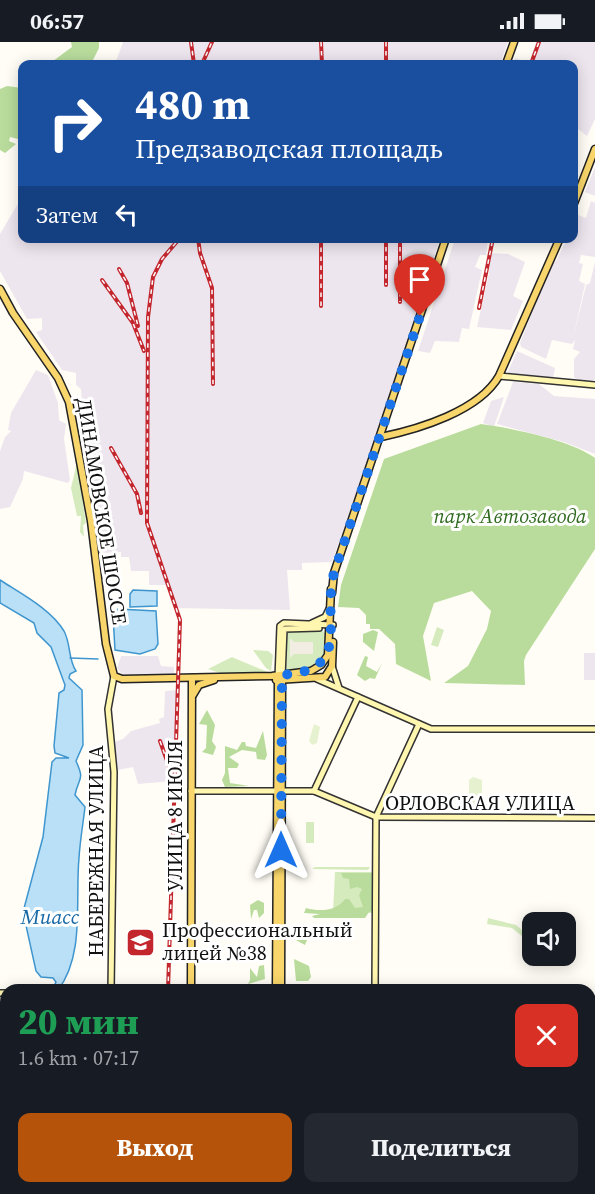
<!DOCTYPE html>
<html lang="ru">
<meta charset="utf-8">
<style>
:root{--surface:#171b24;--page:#242831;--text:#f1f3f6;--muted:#9ea1a6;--accent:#b45309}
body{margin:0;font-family:"Source Serif 4",serif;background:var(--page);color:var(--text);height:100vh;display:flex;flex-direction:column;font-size:22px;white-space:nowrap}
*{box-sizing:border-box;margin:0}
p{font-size:20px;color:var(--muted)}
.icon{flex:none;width:33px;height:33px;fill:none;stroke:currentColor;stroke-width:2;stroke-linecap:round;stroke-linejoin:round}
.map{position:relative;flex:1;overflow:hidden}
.sheet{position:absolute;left:0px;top:942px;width:596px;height:210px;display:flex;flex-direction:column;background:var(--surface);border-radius:18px 18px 0 0;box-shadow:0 3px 15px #0003}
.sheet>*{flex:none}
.banner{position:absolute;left:18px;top:18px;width:560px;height:183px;border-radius:12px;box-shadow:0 3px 15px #0003;background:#1a4fa0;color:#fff;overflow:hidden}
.fabs{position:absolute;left:522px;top:870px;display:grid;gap:12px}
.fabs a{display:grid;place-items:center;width:54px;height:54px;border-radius:12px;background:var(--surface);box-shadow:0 3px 15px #0003;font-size:30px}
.pin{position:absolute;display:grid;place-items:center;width:51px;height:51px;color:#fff;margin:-62px -26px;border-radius:50% 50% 50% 0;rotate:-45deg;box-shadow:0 0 6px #0007}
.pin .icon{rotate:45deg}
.me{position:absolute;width:66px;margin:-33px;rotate:0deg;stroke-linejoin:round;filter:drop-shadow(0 0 4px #0008)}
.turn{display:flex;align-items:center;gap:21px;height:126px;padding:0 18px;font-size:27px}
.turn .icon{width:78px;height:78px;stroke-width:2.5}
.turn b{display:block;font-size:42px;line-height:51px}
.then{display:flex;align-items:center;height:57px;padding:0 18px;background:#0003;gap:12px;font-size:22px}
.round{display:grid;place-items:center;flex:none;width:63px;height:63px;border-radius:12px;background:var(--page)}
.head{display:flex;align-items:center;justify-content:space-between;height:102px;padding:0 18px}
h1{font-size:36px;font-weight:800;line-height:45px;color:#1e9e55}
.button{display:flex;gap:12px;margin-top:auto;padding:12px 18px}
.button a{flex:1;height:69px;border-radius:12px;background:var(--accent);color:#fff;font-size:24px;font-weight:800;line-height:69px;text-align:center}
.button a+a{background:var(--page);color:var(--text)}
.status{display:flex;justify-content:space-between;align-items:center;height:42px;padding:0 30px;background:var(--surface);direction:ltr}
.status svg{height:16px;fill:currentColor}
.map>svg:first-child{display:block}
</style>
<div class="status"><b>06:57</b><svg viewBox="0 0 49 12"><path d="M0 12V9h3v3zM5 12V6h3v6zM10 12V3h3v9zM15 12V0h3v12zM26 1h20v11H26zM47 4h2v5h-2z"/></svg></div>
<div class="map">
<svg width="595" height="1152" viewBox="0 0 595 1152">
<rect width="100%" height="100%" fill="#fffdf5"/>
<g fill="#eee6ef">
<polygon points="123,0 508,0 500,22 115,22"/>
<polygon points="536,0 595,0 595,77 587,94 573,83 573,22 513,22 515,16 529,21"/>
<polygon points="595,125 595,154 585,150"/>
<polygon points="22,155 22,196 440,197 391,354 332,520 302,521 302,528 287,528 290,568 176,566 166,543 149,543 149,529 131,529 129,515 121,515 121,510 102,511 86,419 81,347 76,343 76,331 62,328 36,290 42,288 42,276 27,277 0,229 0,192"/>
<polygon points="591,159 595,161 595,215 581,213 579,221 583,222 579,239 585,242 573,297 586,243 590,241 595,220 595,338 583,339 574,336 574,317 580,310 573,307 575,298 572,302 552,298 546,317 521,305 520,301 553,218 556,219 567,197 573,196 573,184 578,173 586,176"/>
<polygon points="455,197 488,197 486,213 480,213 475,225 482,228 469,287 462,286 459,300 435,299 430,311 418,309"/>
<polygon points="490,211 508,212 525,220 513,254 523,259 511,288 477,285 489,231"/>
<polygon points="517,309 555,326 553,337 507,332"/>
<polygon points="36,328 48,333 58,361 59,378 66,382 64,397 70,438 68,441 24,429 23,437 10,465 0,467 0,409 5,395 11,389 8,388 11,371"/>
<polygon points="513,340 539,342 554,354 595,357 595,412 564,400 497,382"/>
<polygon points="504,355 494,385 483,381 491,359"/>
<rect x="584" y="611" width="11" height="27"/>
<polygon points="121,614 158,614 161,624 174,625 174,633 124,634 117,626"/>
<polygon points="177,648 175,714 170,714 174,734 171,735 172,739 138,742 133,725 118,728 114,700 123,697 131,689 160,681 159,677 164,675 165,649"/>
</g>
<g fill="#d5ebbd">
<polygon points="77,420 86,481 83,483 84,495 80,490 81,474 77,474 71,446"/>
<polygon points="437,585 444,588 438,605 431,603"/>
<polygon points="286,588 323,589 327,594 326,612 314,625 288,630 285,628"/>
<polygon points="253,608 268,609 273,613 271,629 266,626"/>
<polygon points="232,615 234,616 270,631 223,632 208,627"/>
<rect x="306" y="780" width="8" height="21"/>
<polygon points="315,825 370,825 368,828 312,827"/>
<polygon points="335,830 374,830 374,871 333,871"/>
<polygon points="488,876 516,883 532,897 532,902 512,886 487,882"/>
</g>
<g fill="#b9dc9c">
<polygon points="71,0 99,0 99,6 91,22 49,22 72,5"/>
<polygon points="7,44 22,46 22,98 10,95 9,99 16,102 5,111 0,108 0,47"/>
<path d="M481 382C511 386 571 398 595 416V507L526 613 524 619 525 643 444 641 468 624 487 587 491 569 472 549 434 561 423 594 431 639 396 622 395 602 379 587H370V582H366V573L359 566 338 565 341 543 384 417Z"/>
<polygon points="373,588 378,590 374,609 363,600 363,592"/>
<polygon points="365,614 368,615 366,624 377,630 382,621 375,637 370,636 365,639 357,633"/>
<polygon points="207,668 215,683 212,699 216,705 213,713 202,710 206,706 207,683 199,682"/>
<polygon points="263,689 267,713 265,718 257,717 256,710 242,708 229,715 239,722 237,726 228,726 230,741 249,744 225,745 222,738 225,731 225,704 237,708 242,700 245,700 246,704 256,706"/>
<path d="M341 831H374V868L369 870 365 876H314L312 874 320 872 304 871 306 866C320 870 337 869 345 857H349L355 866 363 865 359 853 362 847 357 845 350 847 349 837 343 836Z"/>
<polygon points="258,858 264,861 264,871 259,876 257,868 254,868 251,877 250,863"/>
<path d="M298 884 309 885C313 893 307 896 305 903L294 897Z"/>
<polygon points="294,917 309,924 311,935 308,939 296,939"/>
<polygon points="264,923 265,937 248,942 250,938 250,926 257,935 259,924"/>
</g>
<g fill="#e6f2cf">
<polygon points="314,682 320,685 317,701 312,703 309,699"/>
<polygon points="473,735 482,738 482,761 476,765 469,761 469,738"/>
<polygon points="43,1146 132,1146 131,1151 128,1152 43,1152"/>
</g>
<polygon fill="#f1ede2" points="290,596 294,600 313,600 313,612 294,612 290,616"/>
<g fill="#b9e0f7" stroke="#3f96cf" stroke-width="1.5">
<path d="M0 538C20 551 51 567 64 589 71 602 68 617 76 629L70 632 69 636 82 648 83 703 76 719C85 739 79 734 75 753L85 765C83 782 80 799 79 816 75 858 85 913 58 948H52L56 940 53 936 41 935 36 929 23 870 43 795 52 720 56 716H69L55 711 54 704 59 651 64 648 65 643 51 605 37 591 34 581 0 561Z"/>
<polygon points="133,548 157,549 157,564 130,565 130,552"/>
<polygon points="118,567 156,569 158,602 155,607 140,612 115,608 113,573"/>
<polygon points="0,966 6,970 6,1061 0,1074"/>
<polygon points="0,1076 6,1084 6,1146 17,1146 17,1152 0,1152"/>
</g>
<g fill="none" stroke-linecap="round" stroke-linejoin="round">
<polyline stroke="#3f96cf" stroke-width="1.5" points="70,616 98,617"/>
<defs>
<g id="secondary">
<polyline points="499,334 595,343"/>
<polyline points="312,581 325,575 329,567"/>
<polyline points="332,624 339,646"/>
<polyline points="282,635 284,587 319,586"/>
<polyline points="278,636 280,584 284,581 333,583"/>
<polyline points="317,637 431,687 595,687"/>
<polyline points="191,749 314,749 376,775 595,776"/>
<polyline points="314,749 358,655"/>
<polyline points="111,948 114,730 108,667 114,634"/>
<polyline points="375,948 376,775 419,682"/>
<polyline points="0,951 6,951"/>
<polyline points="20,1152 20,1146"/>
<polyline points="370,1152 370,1146"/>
<polyline points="379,1152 379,1146"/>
</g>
<g id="primary">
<polyline points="506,22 514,0"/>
<polyline points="573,164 595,107"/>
<polyline points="0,247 13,271 58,336 69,360 91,479 106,602 114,634 122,637 272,634 311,629 321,623 328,613 331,547"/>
<path d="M381 395C419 387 479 369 499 334L560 196"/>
<polyline points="332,551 334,531 446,196"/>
<polyline points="276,638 325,635 332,624 333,600"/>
<polyline points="193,653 199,643 214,638"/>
<polyline points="191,948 192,636"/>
<polyline points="276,948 278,638"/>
<polyline points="281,948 282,637"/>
<polyline points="190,1152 190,1146"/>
<polyline points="277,1152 277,1146"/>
</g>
</defs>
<use href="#secondary" stroke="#333" stroke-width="8"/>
<use href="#primary" stroke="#222" stroke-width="9"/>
<use href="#secondary" stroke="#fff6b0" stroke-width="5"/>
<use href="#primary" stroke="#f9d66b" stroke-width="6"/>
<defs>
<g id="rail">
<polyline points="191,0 194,22"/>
<polyline points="321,0 322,22"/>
<polyline points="386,0 386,22"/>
<polyline points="202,22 212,0"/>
<polyline points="531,22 539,0"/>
<polyline points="198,196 200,211 212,246 213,342"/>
<polyline points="386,196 386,243"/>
<polyline points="400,196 400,260"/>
<polyline points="119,227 127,241 138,284"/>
<polyline points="102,238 133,281 144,309"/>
<polyline points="321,264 321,196"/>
<polyline points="479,266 493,196"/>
<polyline points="111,406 137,452 141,471"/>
<polyline points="160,699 172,733"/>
<polyline points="168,948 180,578 147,481 148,275 153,235 162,217 180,196"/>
<polyline points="160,1152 161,1146"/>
</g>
</defs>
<use href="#rail" stroke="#c4262e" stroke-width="4"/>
<use href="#rail" stroke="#fff" stroke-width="1.5" stroke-dasharray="4.5" stroke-linecap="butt"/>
</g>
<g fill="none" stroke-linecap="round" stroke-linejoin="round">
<path stroke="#1a73e8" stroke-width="10" stroke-dasharray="0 18" d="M281 808 282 633C354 628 321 581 334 531L420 274"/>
</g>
<defs>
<symbol id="university-square" viewBox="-11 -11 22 22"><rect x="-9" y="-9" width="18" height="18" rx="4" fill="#c4262e" stroke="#fff"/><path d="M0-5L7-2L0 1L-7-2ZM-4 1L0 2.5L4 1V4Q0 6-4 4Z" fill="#fff"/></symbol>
</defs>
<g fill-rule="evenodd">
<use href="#university-square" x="124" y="884" width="33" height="33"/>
</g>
<g text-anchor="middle" stroke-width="6" stroke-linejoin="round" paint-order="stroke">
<g font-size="20" fill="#111" stroke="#fff">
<text transform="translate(102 469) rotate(81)" y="7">ДИНАМОВСКОЕ ШОССЕ</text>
<text x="480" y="768">ОРЛОВСКАЯ УЛИЦА</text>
<text transform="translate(175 774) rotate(-90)" y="7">УЛИЦА 8 ИЮЛЯ</text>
<text transform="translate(96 809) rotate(-90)" y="7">НАБЕРЕЖНАЯ УЛИЦА</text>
</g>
<g font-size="20" font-style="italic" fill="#2f6b1f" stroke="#fff">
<text x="510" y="481">парк Автозавода</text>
</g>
<g font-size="20" fill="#111" stroke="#fff" text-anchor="start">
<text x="162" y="895">Профессиональный<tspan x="162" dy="23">лицей №38</tspan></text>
</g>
<g font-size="21" font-style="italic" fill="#1768a6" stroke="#fff">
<text x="50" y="882">Миасс</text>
</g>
</g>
</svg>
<div class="fabs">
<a><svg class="icon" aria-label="sound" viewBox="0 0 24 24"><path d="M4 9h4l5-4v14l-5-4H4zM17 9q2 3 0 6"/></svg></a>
</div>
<div class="pin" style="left:420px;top:274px;background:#d93025"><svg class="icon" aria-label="arrive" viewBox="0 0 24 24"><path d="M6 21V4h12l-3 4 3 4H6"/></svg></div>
<svg class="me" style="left:281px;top:808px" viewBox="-20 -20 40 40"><path d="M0-17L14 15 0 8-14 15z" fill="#1a73e8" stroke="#fff" stroke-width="4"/></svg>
<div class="banner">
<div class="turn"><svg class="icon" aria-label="right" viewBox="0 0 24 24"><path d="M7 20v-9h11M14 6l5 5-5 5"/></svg><div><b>480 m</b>Предзаводская площадь</div></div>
<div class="then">Затем<svg class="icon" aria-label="left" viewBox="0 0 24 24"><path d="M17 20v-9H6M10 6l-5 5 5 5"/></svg></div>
</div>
<section class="sheet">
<div class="head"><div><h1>20 мин</h1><p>1.6 km · 07:17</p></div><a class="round" style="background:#d93025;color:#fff"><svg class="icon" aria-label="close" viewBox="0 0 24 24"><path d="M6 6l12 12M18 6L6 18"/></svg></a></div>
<div class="button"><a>Выход</a><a>Поделиться</a></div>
</section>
</div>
